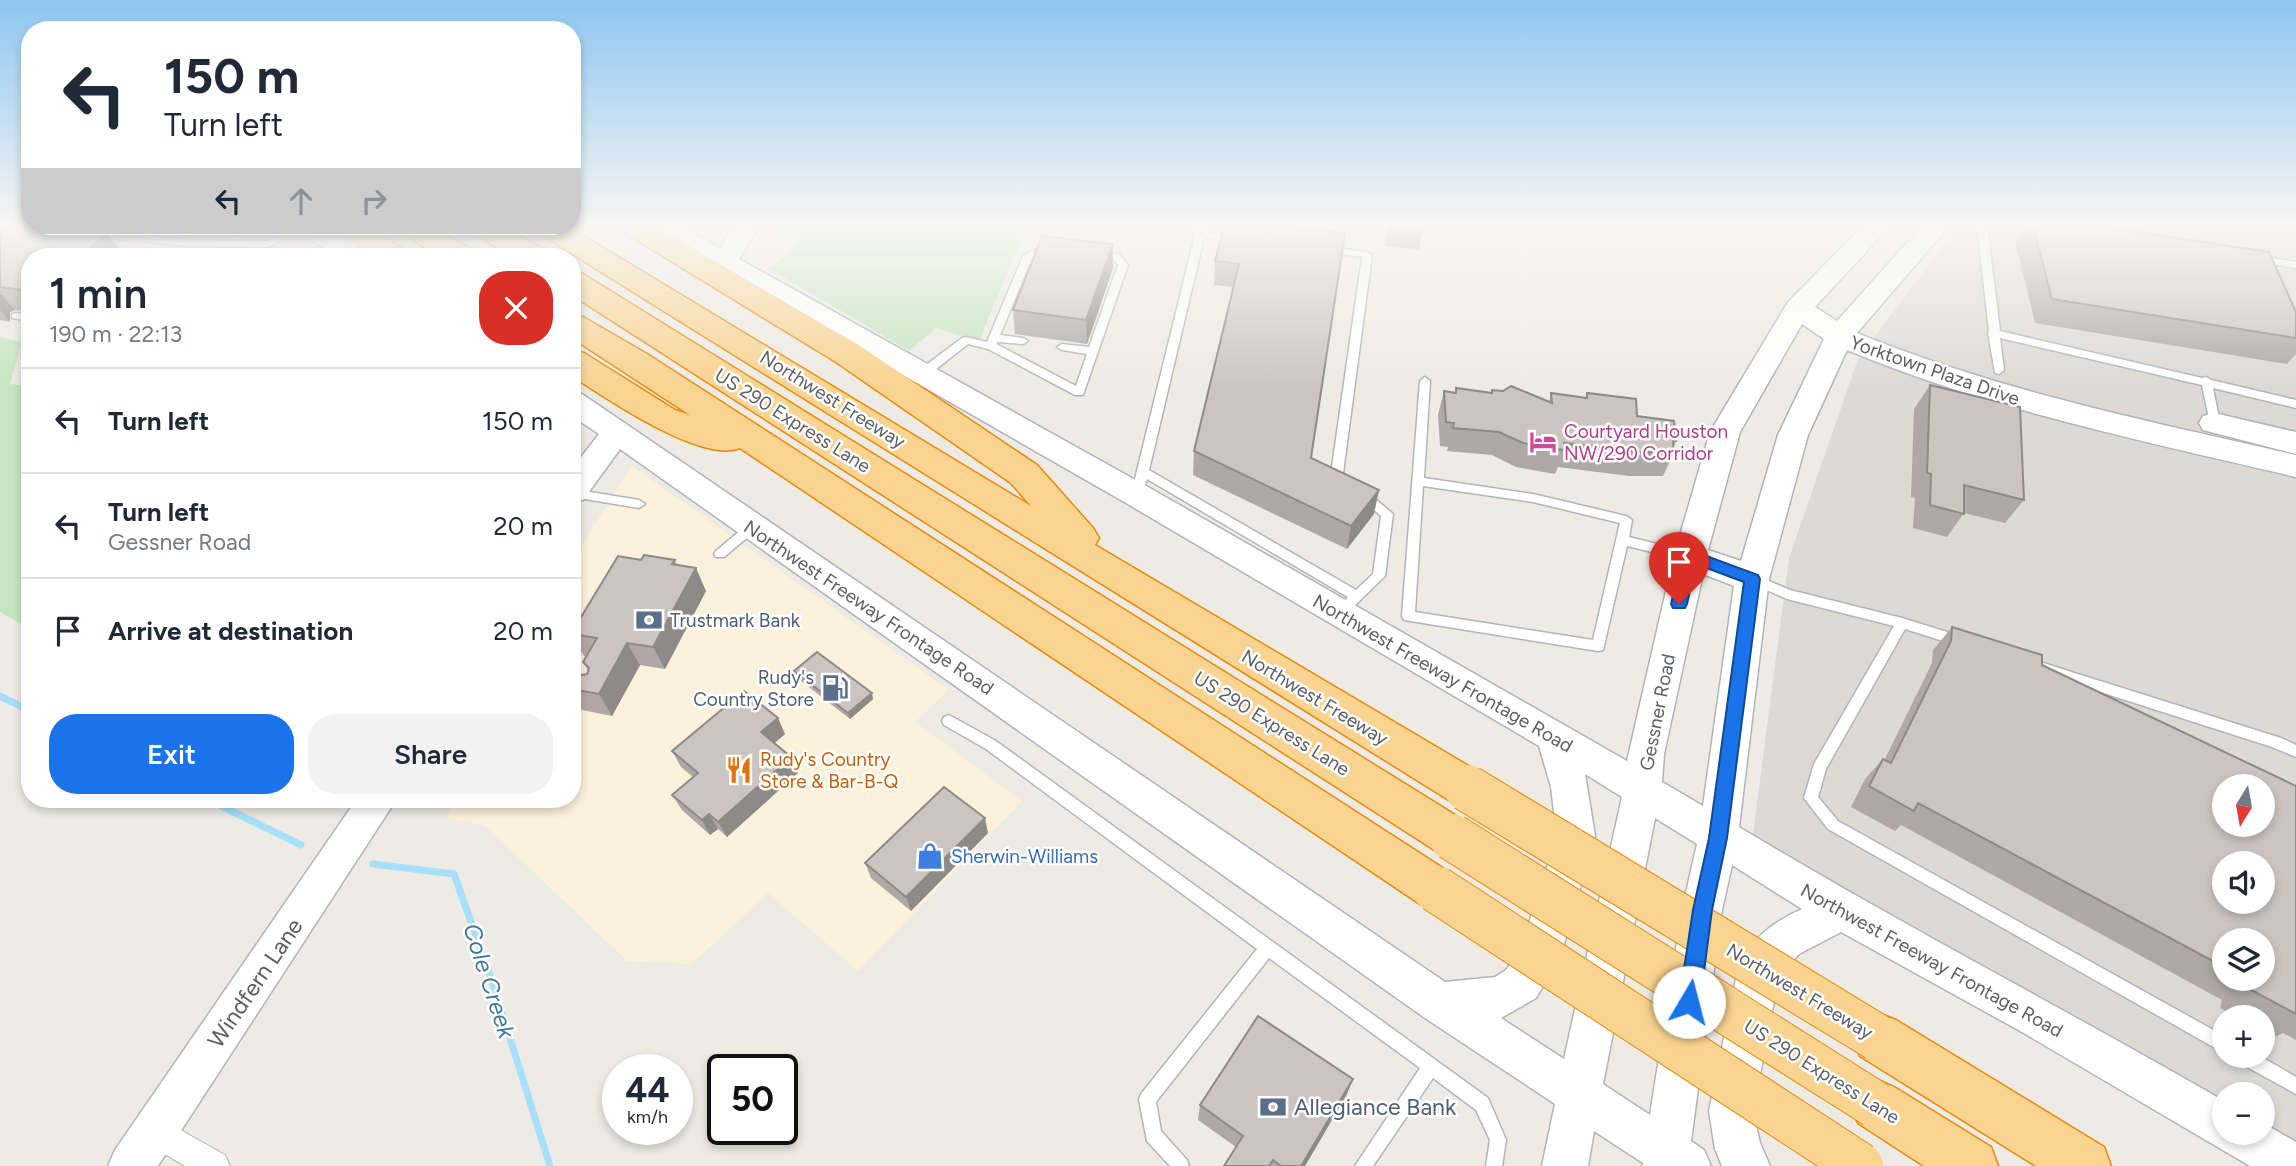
<!DOCTYPE html>
<meta charset="utf-8">
<style>
:root{--surface:#fff;--page:#f2f2f3;--text:#1f2937;--muted:#747a83;--line:#e0e1e3;--accent:#1a73e8}
body{margin:0;font-family:Figtree,sans-serif;background:var(--page);color:var(--text);height:100vh;display:flex;flex-direction:column;font-size:26px;white-space:nowrap}
*{box-sizing:border-box;margin:0}
p{font-size:23px;color:var(--muted)}
.icon{flex:none;width:38px;height:38px;fill:none;stroke:currentColor;stroke-width:2;stroke-linecap:round;stroke-linejoin:round}
.map{position:relative;flex:1;overflow:hidden}
.drawer{position:absolute;left:21px;top:248px;width:560px;height:560px;display:flex;flex-direction:column;background:var(--surface);border-radius:28px;box-shadow:0 4px 10px #0003}
.drawer>*{flex:none}
.hud{position:absolute;left:21px;top:21px;width:560px;height:214px;border-radius:28px;box-shadow:0 4px 10px #0003;background:#fff;color:var(--text);overflow:hidden}
.needle{width:46px;rotate:191deg}
.controls{position:absolute;left:2212px;top:774px;display:grid;gap:14px}
.controls a{display:grid;place-items:center;width:63px;height:63px;border-radius:50%;background:var(--surface);box-shadow:0 4px 10px #0003;font-size:35px}
.speed{position:absolute;left:602px;top:1054px;display:flex;gap:14px;font-size:35px;font-weight:700;text-align:center}
.speed>*{display:grid;place-content:center;width:91px;height:91px;border-radius:50%;background:var(--surface);box-shadow:0 4px 10px #0003;line-height:1}
.speed small{font-size:18px;font-weight:400}
.speed .limit{border:4px solid #111;border-radius:10px;background:#fff;color:#111}
.pin{position:absolute;display:grid;place-items:center;width:60px;height:60px;color:#fff;margin:-72px -30px;border-radius:50% 50% 50% 0;rotate:-45deg;box-shadow:0 0 7px #0007}
.pin .icon{rotate:45deg}
.me{position:absolute;width:77px;margin:-38px;rotate:8deg;stroke-linejoin:round;filter:drop-shadow(0 0 5px #0008)}
.turn{display:flex;align-items:center;gap:24px;height:147px;padding:0 28px;font-size:32px}
.turn .icon{width:91px;height:91px;stroke-width:2.5}
.turn b{display:block;font-size:49px;line-height:60px}
.lanes{display:flex;align-items:center;height:66px;padding:0 28px;background:#0003;justify-content:center;gap:35px;direction:ltr}
.lanes .off{opacity:.35}
.round{display:grid;place-items:center;flex:none;width:74px;height:74px;border-radius:28px;background:var(--page)}
.head{display:flex;align-items:center;justify-content:space-between;height:119px;padding:0 28px}
h1{font-size:42px;font-weight:600;line-height:52px}
.button{display:flex;gap:14px;margin-top:auto;padding:14px 28px}
.button a{flex:1;height:80px;border-radius:28px;background:var(--accent);color:#fff;font-size:28px;font-weight:600;line-height:80px;text-align:center}
.button a+a{background:var(--page);color:var(--text)}
ul{padding:0;list-style:none}
li{display:flex;align-items:center;gap:21px;height:105px;padding:0 28px;border-top:2px solid var(--line)}
li div{flex:1}
li b{display:block;font-size:26px}
li em{font-style:normal}
.map>svg:first-child{display:block}
</style>
<div class="map">
<svg width="2296" height="1166" viewBox="0 0 2296 1166">
<rect width="100%" height="100%" fill="#eeebe4"/>
<polygon fill="#fcf1db" points="632,466 949,690 915,722 1022,801 858,971 768,893 692,964 627,961 485,826 447,817 453,800 572,800 572,560"/>
<path fill="#dddad6" fill-rule="evenodd" d="M1963 225H2296V1166H2263L1751 849 1789 558 1858 359 1953 233ZM2224 786H2263V824H2224ZM2224 863H2263V901H2224ZM2224 940H2263V978H2224ZM2224 1017H2263V1055H2224ZM2224 1094H2263V1132H2224Z"/>
<g fill="#c5e5c1">
<polygon points="775,225 1027,225 979,341 936,328 909,351 770,269 801,241"/>
<polygon points="0,337 22,342 10,384 30,386 30,629 0,612"/>
</g>
<g fill="none" stroke-linecap="round" stroke-linejoin="round">
<g stroke="#a6e0fc" stroke-width="7">
<polyline points="0,696 30,711"/>
<polyline points="209,800 301,845"/>
<polyline points="373,864 454,874 493,984 550,1166"/>
</g>
<defs>
<g id="lane">
<polygon points="1977,225 1987,225 2000,331 2202,378 2206,377 2211,380 2296,400 2296,408 2213,388 2220,423 2215,427 2210,423 2202,385 2000,338 2004,370 1999,374 1995,373 1988,333 1989,331"/>
<polygon points="294,226 306,226 268,247 191,246 95,237 90,234 95,231 191,240 266,241"/>
<polygon points="1200,232 1236,236 1241,239 1236,242 1204,238 1149,470 1356,590 1373,574 1381,516 1357,495 1359,492 1367,492 1393,514 1385,576 1344,616 1336,616 1334,613 1348,597 1147,479 1141,498 1133,498 1131,495 1195,235"/>
<polygon points="341,244 346,247 344,249 331,257 319,257"/>
<polygon points="1045,245 1056,247 1058,249 1053,252 1046,251 1032,258 1000,335 1023,338 1028,341 1023,344 998,342 996,344 1076,386 1087,354 1062,350 1057,347 1062,344 1089,347 1118,265 1113,259 1099,257 1094,254 1099,251 1119,254 1128,265 1083,395 1075,395 988,349 968,344 926,377 918,377 917,374 918,371 962,338 966,337 987,342 1023,256"/>
<polygon points="1327,247 1367,252 1372,255 1343,473 1352,481 1346,485 1331,474 1362,257 1324,252 1324,248"/>
<polygon points="2258,256 2296,262 2296,268 2255,261 2255,257"/>
<polygon points="16,313 30,315 30,321 12,318 12,314"/>
<path d="M1425 377 1430 381 1424 478 1533 494 1626 516 1632 520 1629 537 1693 553 1695 556 1693 559 1689 561 1627 546 1603 650 1598 651 1404 620 1402 616 1420 381ZM1423 486 1533 502 1620 523 1593 640 1415 612Z"/>
<polygon points="572,489 639,500 645,504 639,508 573,497"/>
<polygon points="752,523 758,527 756,530 724,557 716,557 714,554 716,551 748,524"/>
<polygon points="1755,575 1790,590 1902,618 1963,637 1965,641 1963,645 1959,646 1905,629 1826,769 1818,797 1838,821 2224,1036 2224,1053 1828,829 1804,798 1814,764 1894,626 1787,599 1751,583 1749,580 1751,577"/>
<polygon points="2043,663 2281,738 2296,745 2296,757 2272,747 2038,672 2037,668 2038,664"/>
<polygon points="949,715 996,741 1488,1098 1506,1140 1502,1166 1486,1166 1490,1140 1476,1110 1433,1078 1373,1166 1355,1166 1420,1068 1269,958 1156,1102 1161,1131 1187,1160 1189,1166 1170,1166 1147,1141 1139,1100 1141,1094 1257,949 986,749 944,725 942,721 944,717"/>
<polygon points="2234,1055 2258,1055 2296,1077 2296,1094 2236,1061"/>
</g>
<g id="street">
<polygon points="1188,225 1206,225 1209,235 1206,239 1194,239"/>
<polygon points="154,1115 225,1155 230,1166 185,1166 143,1141 139,1130 143,1119"/>
</g>
<g id="secondary">
<path d="M646 225H678L720 248 734 225H760L739 259 1148 487 1627 761 1674 556 1710 432 1788 302 1864 225H1891L1815 307 1837 321 1923 225H1950L1857 333C1999 391 2147 421 2296 455V477C2144 441 1991 410 1847 350L1808 435 1769 579 1739 827C1898 923 2063 1008 2224 1101V1132H2263V1123L2296 1142V1166H2250L2022 1032 1841 932 1799 954 1779 976 1753 1111 1760 1143 1770 1166H1722L1715 1149 1709 1111 1738 969C1751 938 1773 922 1802 909L1732 865 1722 910 1691 1141 1704 1150 1711 1166H1642L1643 1163 1594 1131 1588 1166H1542L1555 1104 1425 1018 620 449 583 500 572 503V469L599 434 572 416V391L582 394 1445 982 1495 977 1506 970 1521 948 1557 836 1551 787 1539 746 1126 503 650 230ZM1802 324 1824 339 1778 435 1741 561 1708 550 1740 432ZM1703 574 1734 586 1703 806 1662 782 1664 754ZM1585 774 1622 797 1564 1059 1501 1018 1536 998 1560 958 1595 836ZM1655 818 1697 844 1682 910 1650 1115 1603 1084Z"/>
<polygon points="292,226 323,226 367,251 371,257 340,257 296,231"/>
<polygon points="2214,413 2296,432 2296,454 2203,430 2199,423 2203,416"/>
<polygon points="356,800 396,800 158,1166 108,1166 115,1150"/>
</g>
<g id="highway">
<polygon points="617,225 653,225 860,346 1037,465 1093,528 1099,538 1095,545 1482,774 1489,788 1482,802 1467,807 1452,802 537,232 532,226 567,226 1031,506 1011,483 836,362 622,231"/>
<polygon points="329,226 365,226 406,250 410,257 374,257 334,232"/>
<polygon points="395,226 431,226 473,250 477,257 441,257 400,232"/>
<polygon points="466,226 502,226 545,250 549,257 513,257 471,232"/>
<polygon points="572,271 583,274 1468,823 1474,837 1468,851 1452,857 1436,851 572,295"/>
<path d="M572 314 583 317 647 354 1452 874 1459 889 1452 904 1436 910 1420 904 740 448C702 464 606 398 572 376V350L584 353 675 410 690 415 572 338Z"/>
<polygon points="1878,1013 1896,1020 2104,1147 2111,1166 2036,1166 1860,1056 1853,1038 1860,1020"/>
<polygon points="1876,1079 1894,1087 1991,1147 1998,1166 1924,1166 1858,1123 1850,1105 1858,1087"/>
</g>
</defs>
<use href="#lane" stroke="#b1b5b9" stroke-width="3"/>
<use href="#street" stroke="#b1b5b9" stroke-width="2"/>
<use href="#secondary" stroke="#b0b4b9" stroke-width="3"/>
<use href="#highway" stroke="#e98a09" stroke-width="3"/>
<use href="#lane" fill="#fff" fill-rule="evenodd"/>
<use href="#street" fill="#fff" fill-rule="evenodd"/>
<use href="#secondary" fill="#fff" fill-rule="evenodd"/>
<use href="#highway" fill="#f9d390" fill-rule="evenodd"/>
<defs>
<g id="highway-bridge">
<polyline points="1467,788 1878,1038"/>
<polyline points="1452,837 1876,1105"/>
<polyline points="1436,889 1860,1166"/>
</g>
</defs>
<use href="#highway-bridge" stroke="#e98a09" stroke-width="48" stroke-linecap="butt"/>
<use href="#highway-bridge" stroke="#f9d390" stroke-width="46"/>
</g>
<g fill="#aea9a6" fill-rule="evenodd">
<polygon points="0,225 107,233 126,257 30,257 30,312 15,310 10,312 10,322 0,320"/>
<polygon points="1226,225 1292,225 1311,458 1374,514 1347,549 1193,475 1194,451 1233,287 1214,285 1215,261"/>
<polygon points="1383,225 1423,225 1419,250 1385,246 1388,226"/>
<polygon points="2025,225 2092,225 2296,312 2296,354 2287,364 2035,323 2015,240"/>
<polygon points="1113,268 1087,344 1015,334 1013,310"/>
<polygon points="1930,385 2024,500 2005,523 1964,513 1947,537 1913,528 1915,498 1911,497 1914,409"/>
<polygon points="1456,388 1491,393 1492,390 1549,402 1551,393 1586,398 1587,393 1637,416 1676,441 1673,448 1674,453 1663,476 1629,476 1558,467 1555,474 1516,467 1492,455 1447,451 1448,447 1440,446 1438,415 1444,391 1455,392"/>
<polygon points="641,560 675,560 677,565 706,591 665,669 640,665 612,716 582,710 572,695 572,681 587,674 588,670 583,662 587,657 584,656 572,636 572,632"/>
<path d="M1952 627 2042 665 2296 786V1040L2283 1033 2275 1037 2263 1031V1017H2237L2220 1008 2222 1000 1901 825 1895 831 1851 807 1865 779 1883 759H1885L1932 663 1933 650ZM2224 940 2263 978H2224Z"/>
<polygon points="794,671 873,699 850,719 796,677"/>
<polygon points="785,734 774,743 798,773 727,837 718,829 710,835 682,810 672,795 693,777 681,767 672,751"/>
<polygon points="988,833 911,911 871,878 865,863"/>
<polygon points="1347,1094 1305,1166 1224,1166 1236,1147 1198,1120 1200,1105"/>
</g>
<g fill="#8d8a87">
<polygon points="107,233 125,257 80,257"/>
<polygon points="1113,244 1113,268 1087,344 1086,320"/>
<polygon points="0,293 15,310 10,312 10,322 0,310"/>
<polygon points="1379,490 1374,514 1347,549 1351,526"/>
<polygon points="696,568 706,591 665,669 653,647"/>
<polygon points="627,643 640,665 612,716 599,694"/>
<polygon points="872,693 873,699 850,719 848,713"/>
<polygon points="778,718 785,734 768,749 761,732"/>
<polygon points="791,757 798,773 727,837 718,822"/>
<polygon points="709,814 718,829 710,835 702,820"/>
<polygon points="985,818 988,833 911,911 906,897"/>
<polygon points="1353,1079 1347,1094 1305,1166 1301,1166"/>
</g>
<g fill="#cac5c1" stroke="#8d8a87" stroke-width="2" fill-rule="evenodd">
<polygon points="0,225 43,226 107,233 80,257 30,257 30,291 0,287"/>
<polygon points="1226,225 1272,225 1345,233 1311,458 1379,490 1351,526 1194,451 1239,264 1215,261 1224,227"/>
<polygon points="1389,225 1423,225 1422,233 1388,229"/>
<polygon points="2033,225 2092,225 2269,252 2296,312 2296,338 2052,299"/>
<polygon points="1042,236 1113,244 1086,320 1013,310"/>
<polygon points="1930,385 2020,407 2024,500 1964,485 1964,514 1930,505 1931,474 1927,473"/>
<polygon points="1511,386 1552,403 1551,393 1587,398 1587,393 1636,399 1637,416 1674,421 1676,441 1673,441 1674,453 1639,452 1564,443 1564,450 1523,443 1499,432 1453,428 1454,423 1446,422 1444,391 1456,393 1456,388 1492,393 1492,390 1503,391"/>
<polygon points="644,555 675,560 672,564 696,568 653,647 627,643 599,694 572,689 572,681 575,676 587,674 589,668 583,662 597,638 572,634 572,632 618,556 641,560"/>
<path d="M1952 627 2042 655V665L2296 786V1014L2251 990 2253 983 2245 978H2263V940H2224V967L1918 803 1914 811 1869 786 1883 759 1891 763 1951 641ZM2224 786H2263V824H2224ZM2224 863H2263V901H2224Z"/>
<polygon points="817,652 872,693 848,713 794,671"/>
<polygon points="744,691 778,718 761,732 791,757 718,822 709,814 702,820 672,795 698,773 672,751"/>
<polygon points="944,787 985,818 906,897 865,863"/>
<polygon points="1258,1016 1353,1079 1301,1166 1281,1166 1273,1160 1269,1166 1224,1166 1243,1136 1200,1105"/>
</g>
<linearGradient id="sky" x2="0" y2="1"><stop stop-color="#8dc6f0"/><stop offset="0.58" stop-color="#f7f6f3"/><stop offset="1" stop-color="#f7f6f3" stop-opacity="0"/></linearGradient>
<rect width="2296" height="388" fill="url(#sky)"/>
<polygon fill="#1a73e8" stroke="#114b97" stroke-width="2" points="1690,550 1758,575 1760,579 1727,838 1712,910 1700,1002 1697,1009 1689,1012 1682,1009 1679,1002 1693,910 1709,838 1744,582 1696,564 1687,604 1685,608 1673,608 1671,604 1682,556"/>
<defs>
<symbol id="hotel-bare" viewBox="-9 -9 18 18"><path d="M-6-4.5h1.5V1H6V5H4.5V3h-9V5H-6ZM-4 0a1.8 1.8 0 1 1 3.6 0ZM.5 0V-2.5h3Q6-2.5 6 0Z" fill="#d1479c" stroke="#fff" stroke-width="2.5" paint-order="stroke"/></symbol>
<symbol id="bank-bare" viewBox="-9 -9 18 18"><path d="M-6-4H6V4H-6ZM0-2.3a2.3 2.3 0 1 0 0 4.6a2.3 2.3 0 1 0 0-4.6Z" fill="#5c6f8a" stroke="#fff" stroke-width="2.5" paint-order="stroke"/></symbol>
<symbol id="fuel-bare" viewBox="-9 -9 18 18"><path d="M-5.5-6h7V0h2V4h1.3V-2.5L3-4.5l.8-.8L6-3V5H2.5V1h-1V6h-7ZM-4.2-4.7v3.2H.2V-4.7Z" fill="#5c6f8a" stroke="#fff" stroke-width="2.5" paint-order="stroke"/></symbol>
<symbol id="restaurant-bare" viewBox="-9 -9 18 18"><path d="M-5-6h1v4h1v-4h1v4h1v-4h1v5L-1.5 .5V6h-2V.5L-5-1ZM5-6V6H3V1.5H1.5Q1.5-4 5-6Z" fill="#e8710a" stroke="#fff" stroke-width="2.5" paint-order="stroke"/></symbol>
<symbol id="shop-bare" viewBox="-9 -9 18 18"><path d="M-5-2.5h2.3a2.7 3.5 0 0 1 5.4 0H5L5.5 6h-11ZM-1.5-2.5h3a1.5 2.3 0 0 0-3 0Z" fill="#3f7fe0" stroke="#fff" stroke-width="2.5" paint-order="stroke"/></symbol>
</defs>
<g fill-rule="evenodd">
<use href="#hotel-bare" x="1524" y="423" width="38" height="38"/>
<use href="#bank-bare" x="630" y="601" width="38" height="38"/>
<use href="#fuel-bare" x="816" y="669" width="38" height="38"/>
<use href="#restaurant-bare" x="720" y="751" width="38" height="38"/>
<use href="#shop-bare" x="911" y="837" width="38" height="38"/>
<use href="#bank-bare" x="1254" y="1088" width="38" height="38"/>
</g>
<g text-anchor="middle" stroke-width="5" stroke-linejoin="round" paint-order="stroke">
<g font-size="19" fill="#5c6064" stroke="#fff">
<text transform="translate(1935 370) rotate(19)" y="7">Yorktown Plaza Drive</text>
<text transform="translate(833 399) rotate(32)" y="7">Northwest Freeway</text>
<text transform="translate(793 420) rotate(32)" y="7">US 290 Express Lane</text>
<text transform="translate(869 607) rotate(34)" y="7">Northwest Freeway Frontage Road</text>
<text transform="translate(1443 673) rotate(30)" y="7">Northwest Freeway Frontage Road</text>
<text transform="translate(1315 697) rotate(31)" y="7">Northwest Freeway</text>
<text transform="translate(1657 712) rotate(-79)" y="7">Gessner Road</text>
<text transform="translate(1272 723) rotate(32)" y="7">US 290 Express Lane</text>
<text transform="translate(1932 960) rotate(29)" y="7">Northwest Freeway Frontage Road</text>
<text transform="translate(1800 991) rotate(31)" y="7">Northwest Freeway</text>
<text transform="translate(1822 1071) rotate(32)" y="7">US 290 Express Lane</text>
</g>
<g font-size="19" fill="#b23c85" stroke="#fff" text-anchor="start">
<text x="1564" y="438">Courtyard Houston<tspan x="1564" dy="22">NW/290 Corridor</tspan></text>
</g>
<g font-size="19" fill="#4e5e75" stroke="#fff" text-anchor="start">
<text x="670" y="627">Trustmark Bank</text>
<text x="814" y="684" text-anchor="end">Rudy's<tspan x="814" dy="22">Country Store</tspan></text>
</g>
<g font-size="19" fill="#c56008" stroke="#fff" text-anchor="start">
<text x="760" y="766">Rudy's Country<tspan x="760" dy="22">Store &amp; Bar-B-Q</tspan></text>
</g>
<g font-size="19" fill="#366cbe" stroke="#fff" text-anchor="start">
<text x="951" y="863">Sherwin-Williams</text>
</g>
<g font-size="23" fill="#5c6064" stroke="#fff">
<text transform="translate(255 983) rotate(-56)" y="8">Windfern Lane</text>
</g>
<g font-size="23" fill="#4e5e75" stroke="#fff" text-anchor="start">
<text x="1294" y="1115">Allegiance Bank</text>
</g>
<g font-size="24" font-style="italic" fill="#3e779c" stroke="#fff">
<text transform="translate(489 981) rotate(72)" y="8">Cole Creek</text>
</g>
</g>
</svg>
<div class="controls">
<a><svg class="needle" viewBox="-14 -14 28 28"><path d="M0-13l5 13h-10z" fill="#e53935"/><path d="M0 13l5-13h-10z" fill="#747a83"/></svg></a>
<a><svg class="icon" aria-label="sound" viewBox="0 0 24 24"><path d="M4 9h4l5-4v14l-5-4H4zM17 9q2 3 0 6"/></svg></a>
<a><svg class="icon" aria-label="layers" viewBox="0 0 24 24"><path d="M12 4l9 5-9 5-9-5zM3 14l9 5 9-5"/></svg></a>
<a>+</a>
<a>−</a>
</div>
<div class="speed"><div>44<small>km/h</small></div><div class="limit">50</div></div>
<div class="pin" style="left:1679px;top:604px;background:#d93025"><svg class="icon" aria-label="arrive" viewBox="0 0 24 24"><path d="M6 21V4h12l-3 4 3 4H6"/></svg></div>
<svg class="me" style="left:1689px;top:1002px" viewBox="-20 -20 40 40"><circle r="19" fill="#fff"/><path d="M0-13L10 11 0 6-10 11z" fill="#1a73e8"/></svg>
<div class="hud">
<div class="turn"><svg class="icon" aria-label="left" viewBox="0 0 24 24"><path d="M17 20v-9H6M10 6l-5 5 5 5"/></svg><div><b>150 m</b>Turn left</div></div>
<div class="lanes"><svg class="icon" aria-label="left" viewBox="0 0 24 24"><path d="M17 20v-9H6M10 6l-5 5 5 5"/></svg><svg class="icon off" aria-label="ahead" viewBox="0 0 24 24"><path d="M12 20V5M6 11l6-6 6 6"/></svg><svg class="icon off" aria-label="right" viewBox="0 0 24 24"><path d="M7 20v-9h11M14 6l5 5-5 5"/></svg></div>
</div>
<section class="drawer">
<div class="head"><div><h1>1 min</h1><p>190 m · 22:13</p></div><a class="round" style="background:#d93025;color:#fff"><svg class="icon" aria-label="close" viewBox="0 0 24 24"><path d="M6 6l12 12M18 6L6 18"/></svg></a></div>
<ul>
<li><svg class="icon" aria-label="left" viewBox="0 0 24 24"><path d="M17 20v-9H6M10 6l-5 5 5 5"/></svg><div><b>Turn left</b></div><em>150 m</em></li>
<li><svg class="icon" aria-label="left" viewBox="0 0 24 24"><path d="M17 20v-9H6M10 6l-5 5 5 5"/></svg><div><b>Turn left</b><p>Gessner Road</p></div><em>20 m</em></li>
<li><svg class="icon" aria-label="arrive" viewBox="0 0 24 24"><path d="M6 21V4h12l-3 4 3 4H6"/></svg><div><b>Arrive at destination</b></div><em>20 m</em></li>
</ul>
<div class="button"><a>Exit</a><a>Share</a></div>
</section>
</div>
